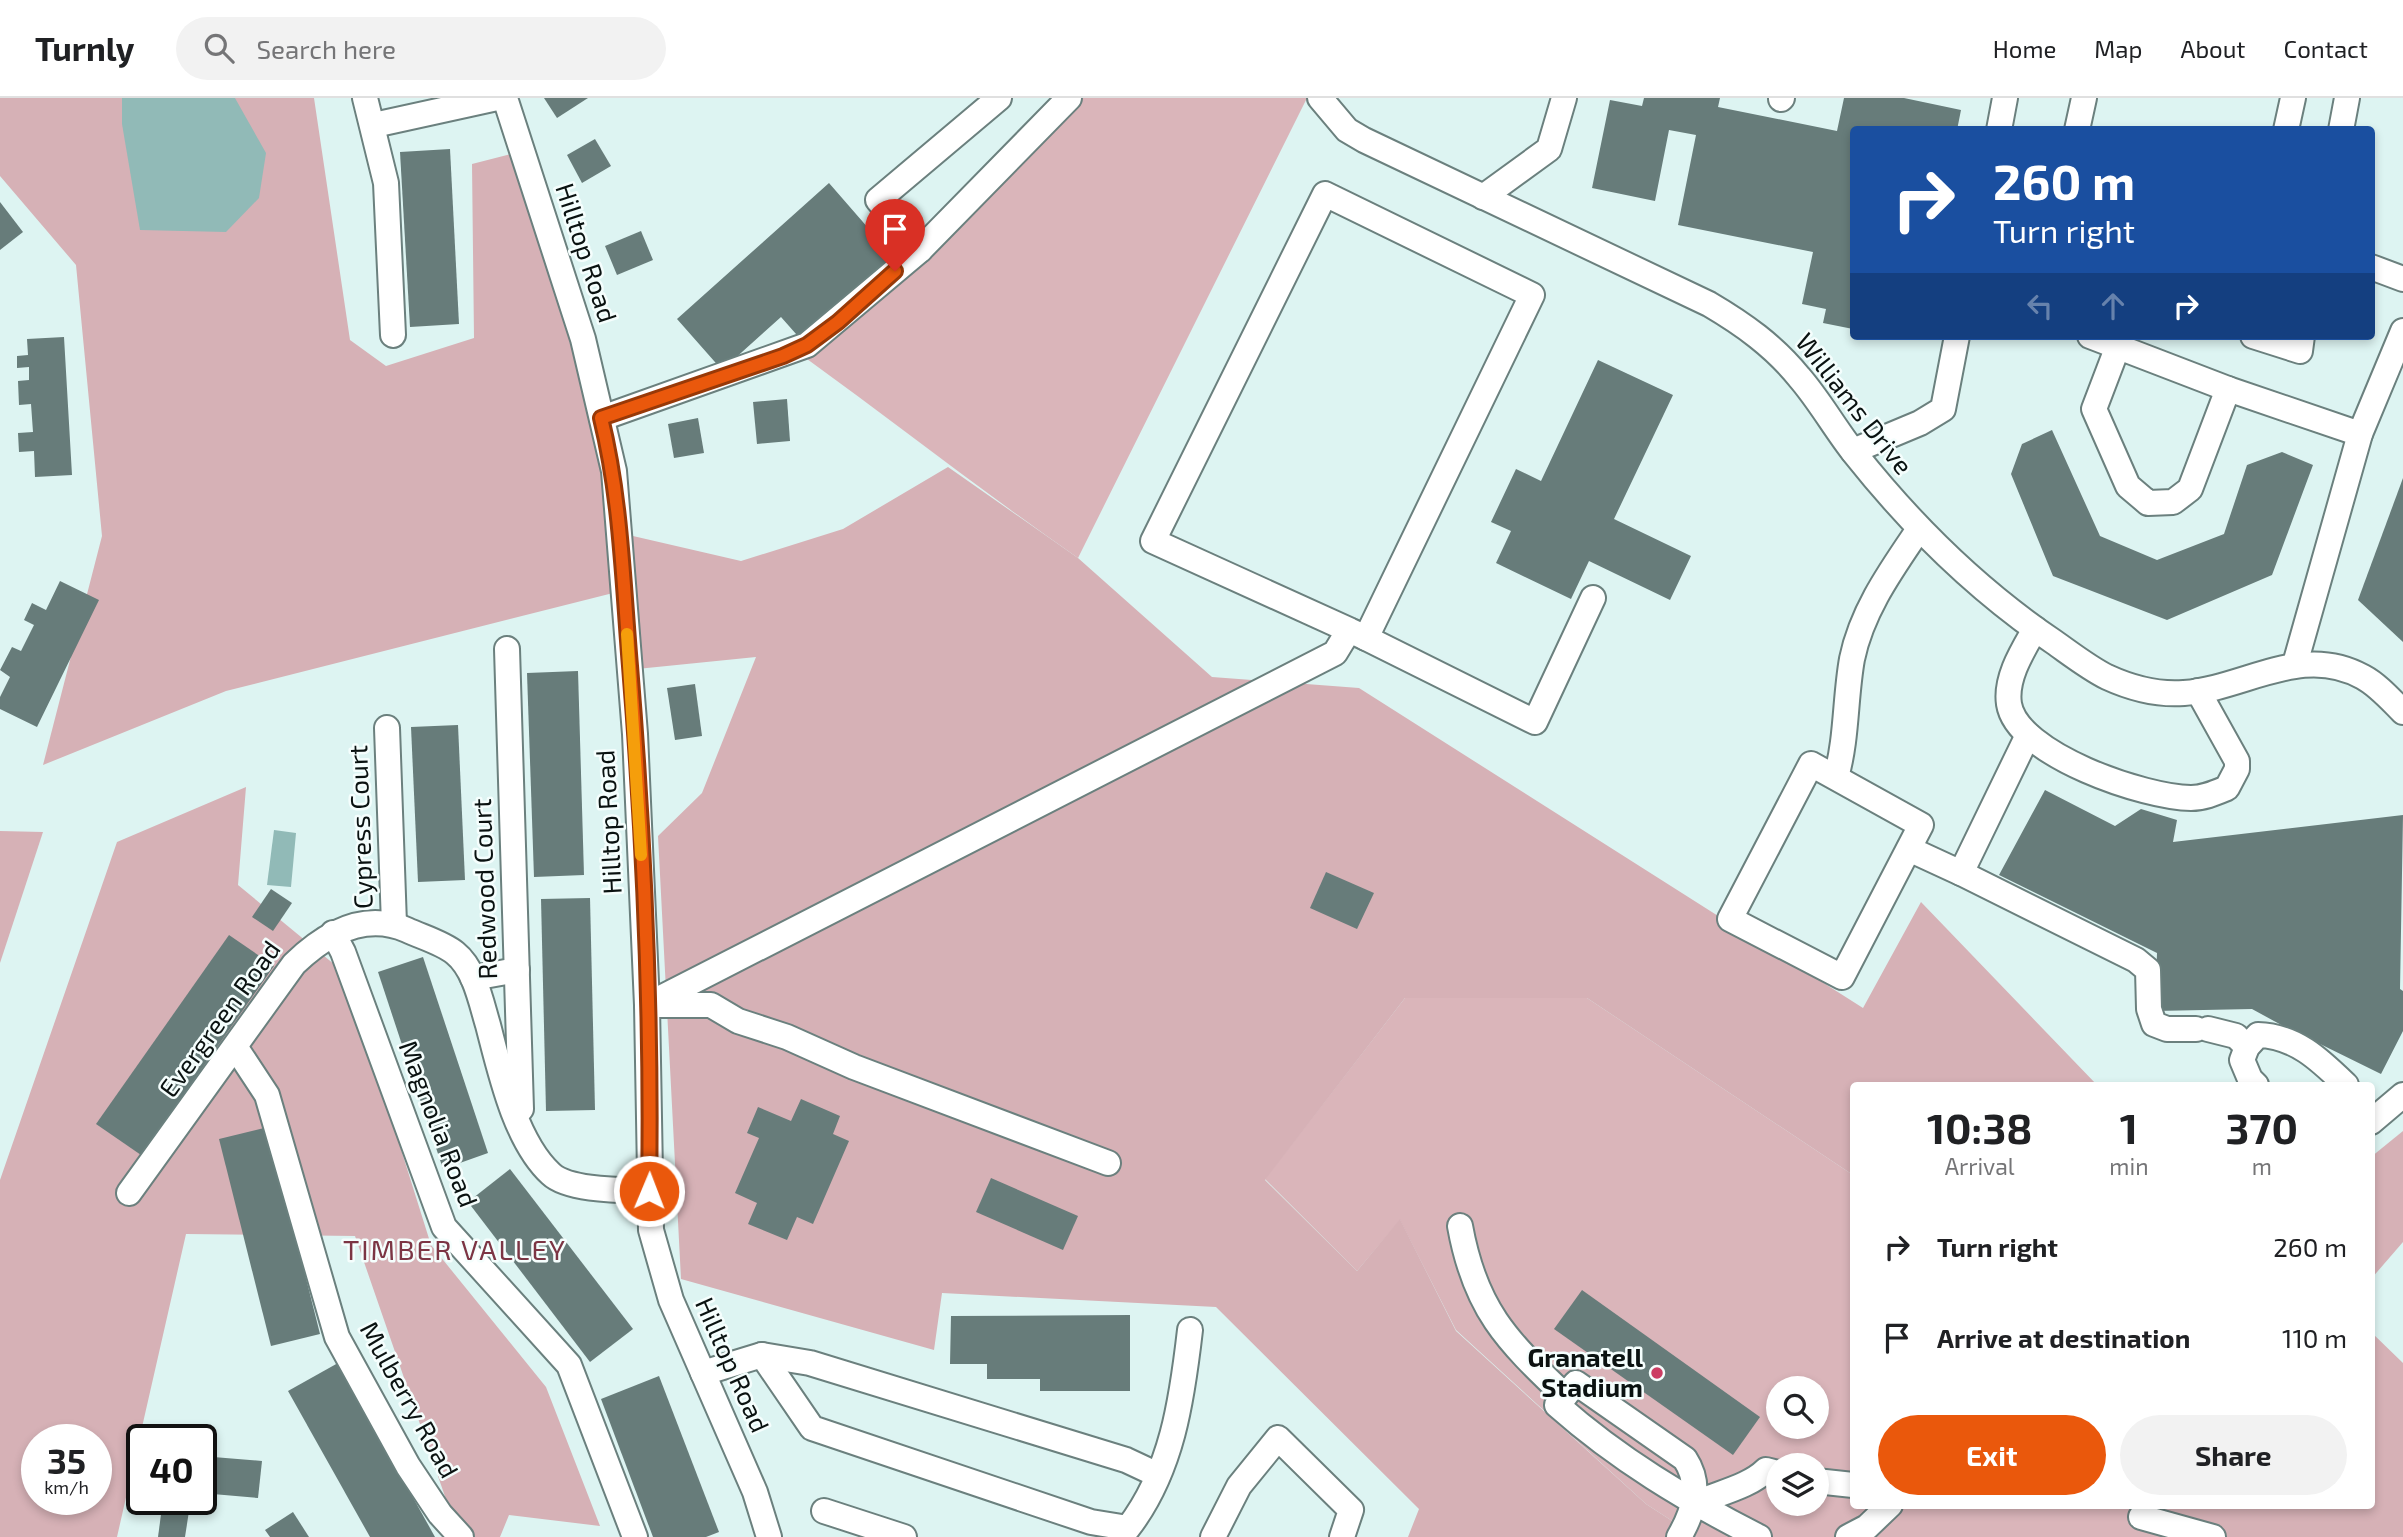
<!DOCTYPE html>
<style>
:root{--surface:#fff;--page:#f2f2f2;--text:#202124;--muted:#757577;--line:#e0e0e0;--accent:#ea580c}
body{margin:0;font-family:"Exo 2",sans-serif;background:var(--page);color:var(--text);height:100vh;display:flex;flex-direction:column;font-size:26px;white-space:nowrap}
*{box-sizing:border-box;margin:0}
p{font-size:23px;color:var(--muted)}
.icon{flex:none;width:38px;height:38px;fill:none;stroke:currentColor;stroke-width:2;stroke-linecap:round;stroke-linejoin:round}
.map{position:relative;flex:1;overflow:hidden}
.details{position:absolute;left:1850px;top:984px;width:525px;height:427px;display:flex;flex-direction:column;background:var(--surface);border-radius:7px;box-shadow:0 4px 10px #0003}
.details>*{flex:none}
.top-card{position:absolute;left:1850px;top:28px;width:525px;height:214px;border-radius:7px;box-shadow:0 4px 10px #0003;background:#1a4fa0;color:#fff;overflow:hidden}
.fabs{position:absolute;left:1766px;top:1278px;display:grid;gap:14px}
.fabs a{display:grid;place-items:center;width:63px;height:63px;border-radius:50%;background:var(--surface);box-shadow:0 4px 10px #0003;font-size:35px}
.speed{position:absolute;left:21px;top:1326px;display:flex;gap:14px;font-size:35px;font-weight:700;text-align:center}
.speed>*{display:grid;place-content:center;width:91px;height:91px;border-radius:50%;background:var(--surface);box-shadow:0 4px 10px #0003;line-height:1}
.speed small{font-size:18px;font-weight:400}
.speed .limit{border:4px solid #111;border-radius:10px;background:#fff;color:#111}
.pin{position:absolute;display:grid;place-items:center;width:60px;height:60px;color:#fff;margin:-72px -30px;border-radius:50% 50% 50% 0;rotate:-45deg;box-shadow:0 0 7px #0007}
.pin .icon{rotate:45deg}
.me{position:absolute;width:77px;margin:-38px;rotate:1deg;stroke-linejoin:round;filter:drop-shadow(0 0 5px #0008)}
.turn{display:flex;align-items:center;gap:24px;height:147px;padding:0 28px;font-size:32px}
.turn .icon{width:91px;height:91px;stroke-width:2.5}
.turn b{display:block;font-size:49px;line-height:60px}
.lanes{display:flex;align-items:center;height:66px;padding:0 28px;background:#0003;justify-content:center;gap:35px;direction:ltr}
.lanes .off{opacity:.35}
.eta{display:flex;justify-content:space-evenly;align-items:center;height:119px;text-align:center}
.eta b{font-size:42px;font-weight:700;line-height:49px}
.action{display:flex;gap:14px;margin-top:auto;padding:14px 28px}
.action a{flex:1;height:80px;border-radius:42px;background:var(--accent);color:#fff;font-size:28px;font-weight:700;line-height:80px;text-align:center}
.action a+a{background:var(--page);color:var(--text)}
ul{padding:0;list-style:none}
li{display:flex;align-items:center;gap:21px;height:91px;padding:0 28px}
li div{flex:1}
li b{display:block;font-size:26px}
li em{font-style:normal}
header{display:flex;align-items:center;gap:42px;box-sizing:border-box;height:98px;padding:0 35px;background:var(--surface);border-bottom:2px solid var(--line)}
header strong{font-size:33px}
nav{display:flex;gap:38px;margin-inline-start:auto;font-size:24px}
.search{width:490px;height:63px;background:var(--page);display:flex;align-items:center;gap:18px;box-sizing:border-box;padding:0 24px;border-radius:38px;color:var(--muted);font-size:26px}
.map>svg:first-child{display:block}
</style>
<header>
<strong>Turnly</strong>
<div class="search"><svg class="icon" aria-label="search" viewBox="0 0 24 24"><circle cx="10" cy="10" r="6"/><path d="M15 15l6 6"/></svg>Search here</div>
<nav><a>Home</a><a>Map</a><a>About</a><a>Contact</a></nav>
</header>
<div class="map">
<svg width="2403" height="1439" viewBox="0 0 2403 1439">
<rect width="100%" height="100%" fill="#ddf4f2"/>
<g fill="#dab5ba" fill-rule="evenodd">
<path d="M1081 0H1307L1078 460C986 396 898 327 807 261Z"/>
<path d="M1405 900H1587L1853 1077V1407H2169L2162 1439H1697L1646 1406 1456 1232 1400 1122 1357 1173 1265 1081ZM1778 1290H1816V1328H1778ZM1778 1367H1816V1405H1778Z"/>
</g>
<g fill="#d6b1b6" fill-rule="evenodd">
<polygon points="0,0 314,0 350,242 386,268 474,240 472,66 523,53 620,435 741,463 843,431 948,369 1078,460 1212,579 1359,590 1863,910 1921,804 2097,987 1853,987 1853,1077 1587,900 1405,900 1265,1082 1357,1173 1400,1121 1456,1233 1646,1406 1697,1439 1408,1439 1419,1411 1216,1209 942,1195 934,1252 681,1181 658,738 702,695 756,559 637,571 625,492 226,593 43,667 102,438 76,167 0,78"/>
<path d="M246 689 238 787 346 876 431 1147 546 1289 600 1428 509 1417 500 1439H459L355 1138 186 1136 117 1439H0V1082L117 744ZM37 1342H96V1402H37Z"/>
<polygon points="0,733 43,734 0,865"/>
<polygon points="2403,1033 2403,1144 2371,1181 2371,1059"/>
<polygon points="2371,1234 2403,1265 2403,1439 2162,1439 2169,1407 2371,1407"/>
</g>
<g fill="#91bab7">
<polygon points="122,0 235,0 266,55 259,100 226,134 140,132 122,26"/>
<polygon points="274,732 296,735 291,789 267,787"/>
</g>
<g fill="#677c7a">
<polygon points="544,0 588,0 557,20"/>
<polygon points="1644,0 1720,0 1718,9 1837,33 1844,0 1904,0 1961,12 1957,32 1853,32 1853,231 1823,225 1826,211 1802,206 1813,154 1678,127 1696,37 1669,32 1655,103 1592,90 1610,2 1642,8"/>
<polygon points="595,41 611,68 582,85 567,57"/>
<polygon points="450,51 459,226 410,229 400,54"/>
<polygon points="829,85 896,162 804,245 781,219 722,272 677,221"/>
<polygon points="0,104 23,134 0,152"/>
<polygon points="641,133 653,162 617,177 605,148"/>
<polygon points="64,239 72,377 35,379 34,353 19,354 18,335 33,334 31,306 19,307 18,283 29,282 29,269 17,270 17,258 28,257 27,241"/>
<polygon points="1598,262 1673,297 1614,421 1691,458 1670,502 1589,463 1571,501 1496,465 1511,433 1491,424 1516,371 1541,383"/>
<polygon points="787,301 790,343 757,346 753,304"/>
<polygon points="698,320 704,355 674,360 668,326"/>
<polygon points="2052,332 2100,438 2157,462 2224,436 2247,367 2282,354 2313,367 2272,477 2167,522 2053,478 2011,376 2022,346"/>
<polygon points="2403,380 2403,544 2358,502"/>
<polygon points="60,483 99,502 37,629 0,611 0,599 10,579 0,572 12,549 21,553 34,527 24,522 32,505 46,512"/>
<polygon points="578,573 584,777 534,779 527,575"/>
<polygon points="695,586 702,638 675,642 667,590"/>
<polygon points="458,627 465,782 418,784 411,629"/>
<polygon points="2045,692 2115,728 2141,711 2177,722 2173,744 2403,717 2400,891 2403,893 2403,933 2381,976 2314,943 2285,941 2285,929 2252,911 2155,913 2157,855 1999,777"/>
<polygon points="1326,774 1374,795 1357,831 1310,810"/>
<polygon points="271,791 292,805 273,833 252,819"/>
<polygon points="590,800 595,1012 546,1013 541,801"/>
<polygon points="229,837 274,868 141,1057 96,1026"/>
<polygon points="423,859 488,1055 443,1071 378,874"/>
<polygon points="801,1001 840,1018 833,1036 849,1043 813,1126 797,1119 787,1142 748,1126 757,1105 735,1095 759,1040 747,1035 758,1009 791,1023"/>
<polygon points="268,1029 320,1236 271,1248 219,1041"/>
<polygon points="510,1071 633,1231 590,1264 468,1104"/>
<polygon points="991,1080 1078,1118 1063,1152 976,1114"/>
<polygon points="1582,1192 1760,1319 1733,1357 1554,1231"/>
<polygon points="1130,1217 1130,1293 1040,1293 1040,1281 987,1281 987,1266 950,1266 951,1218"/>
<polygon points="338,1265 435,1439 370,1439 288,1293"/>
<polygon points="659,1278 719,1434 706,1439 653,1439 601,1301"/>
<polygon points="201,1358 262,1363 258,1400 201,1395"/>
<polygon points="162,1409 189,1413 185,1439 158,1439"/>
<polygon points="293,1414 309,1439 270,1439 265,1432"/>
</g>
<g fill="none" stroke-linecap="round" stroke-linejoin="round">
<defs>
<g id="minor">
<polyline points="365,0 386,85 393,237"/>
<polyline points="505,0 583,241 614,373 635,636 647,907 651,1132 671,1202 755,1394 769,1439"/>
<path d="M1320 0 1347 32 1364 42 1709 206C1743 226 1774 248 1799 279 1820 303 1835 331 1855 356 1913 429 1977 492 2054 544 2071 556 2089 570 2107 579 2131 590 2158 597 2184 595 2246 590 2302 545 2363 579 2378 587 2391 602 2403 614"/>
<polyline points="1781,1 1782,0"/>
<polyline points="374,27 497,0"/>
<polyline points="1999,32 2005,0"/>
<polyline points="2077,32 2084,0"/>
<polyline points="2286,32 2293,0"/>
<polyline points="2341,32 2347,0"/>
<polyline points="1483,99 1549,51 1564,0"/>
<polyline points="920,152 878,102 999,0"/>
<polyline points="2371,169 2403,181"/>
<polyline points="2090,238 2228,291 2360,336"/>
<polyline points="2253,238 2300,253 2302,238"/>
<polyline points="2118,248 2094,311 2128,388 2148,405 2173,404 2190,391 2228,291"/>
<polyline points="602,320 807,247 920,152 1069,0"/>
<polyline points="1853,353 1920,325 1943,311 1957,238"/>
<path d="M2035 531C2023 552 2005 580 2009 606 2017 657 2146 700 2191 700 2204 700 2215 695 2227 690L2237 671V663L2198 593"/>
<polyline points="1366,540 1535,624 1593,500"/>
<polyline points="507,551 521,1011"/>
<polyline points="2295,566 2360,336 2403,233"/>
<polyline points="387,630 394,826"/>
<polygon points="1811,666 1921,727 1842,879 1730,821"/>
<path d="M1836 679C1847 641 1845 600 1852 561 1862 512 1892 471 1919 431"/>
<polyline points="1909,751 1961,775 2028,637"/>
<polyline points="1961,775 2136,862 2148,872 2149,911 2154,926 2167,931 2196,931"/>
<polyline points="333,835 343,854 444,1129 569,1267 635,1439"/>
<polyline points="473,880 517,872"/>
<polyline points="647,907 1335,555 1349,532 1153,443 1325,96 1532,197 1366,540 1349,532"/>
<polyline points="652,907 711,907 738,923 787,939 854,969 1108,1065"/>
<polyline points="2208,931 2236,938 2247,949"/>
<polyline points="236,950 267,997 337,1239 408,1368 440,1416 461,1439"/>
<path d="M2256 987 2250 981 2242 962 2247 949 2258 937C2296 938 2320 962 2346 987"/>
<polyline points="2371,1024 2403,997"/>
<path d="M129 1095 294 866C325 836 364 813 407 832 422 839 443 845 455 855 475 871 481 904 488 927 500 973 515 1043 551 1076 569 1093 625 1092 649 1093"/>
<path d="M1460 1128C1475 1211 1506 1242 1565 1298"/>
<path d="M762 1257 812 1330 1091 1424 1128 1430C1172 1373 1182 1302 1190 1232"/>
<polyline points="703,1275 762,1257 810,1265 1126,1362 1158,1377"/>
<polyline points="1816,1383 1853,1387"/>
<path d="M1694 1406C1718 1395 1749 1389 1766 1372L1778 1375"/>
<polyline points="824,1413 904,1439"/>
<polyline points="2141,1419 2213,1439"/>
<polyline points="1213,1439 1239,1388 1278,1340 1351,1412 1342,1439"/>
<path d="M1679 1439C1694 1413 1702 1387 1685 1361L1576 1285 1557 1307C1618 1361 1686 1402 1759 1439"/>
<polyline points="1848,1439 1867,1429 1890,1407"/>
</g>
</defs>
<use href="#minor" stroke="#6b807e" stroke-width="28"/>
<use href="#minor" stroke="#fff" stroke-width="24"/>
</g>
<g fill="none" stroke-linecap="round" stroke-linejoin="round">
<defs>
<path id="route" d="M649 1093C652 918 644 742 630 568 623 485 621 401 601 320L783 258 807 247 838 224 895 173"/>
</defs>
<use href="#route" stroke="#983908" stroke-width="18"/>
<use href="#route" stroke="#ea580c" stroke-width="12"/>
<polyline stroke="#f59e0b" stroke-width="12" points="627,536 641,757"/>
</g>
<circle fill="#cc3d63" stroke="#f5fefd" stroke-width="2.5" cx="1657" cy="1275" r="7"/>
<g text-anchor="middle" stroke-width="5" stroke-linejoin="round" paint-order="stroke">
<g font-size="26" fill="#0a1211" stroke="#f5fefd">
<text transform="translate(586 155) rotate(72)" y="9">Hilltop Road</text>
<text transform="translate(1854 306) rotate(52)" y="9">Williams Drive</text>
<text transform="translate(609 724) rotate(-93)" y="9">Hilltop Road</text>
<text transform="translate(361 729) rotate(-92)" y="9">Cypress Court</text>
<text transform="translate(485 791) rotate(-92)" y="9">Redwood Court</text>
<text transform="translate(220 921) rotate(-54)" y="9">Evergreen Road</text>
<text transform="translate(438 1026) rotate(69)" y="9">Magnolia Road</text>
<text transform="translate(732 1267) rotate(66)" y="9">Hilltop Road</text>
<text transform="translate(409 1302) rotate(61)" y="9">Mulberry Road</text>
</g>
<g font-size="26" font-weight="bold" fill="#0a1211" stroke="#f5fefd" text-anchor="end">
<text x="1643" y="1269">Granatell<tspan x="1643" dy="30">Stadium</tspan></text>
</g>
<g font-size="28" letter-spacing="2" fill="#7c3544" stroke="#f5fefd">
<text x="455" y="1162">TIMBER VALLEY</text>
</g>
</g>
</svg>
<div class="fabs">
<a><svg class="icon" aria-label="search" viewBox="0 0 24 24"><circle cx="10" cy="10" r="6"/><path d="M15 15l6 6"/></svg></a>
<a><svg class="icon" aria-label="layers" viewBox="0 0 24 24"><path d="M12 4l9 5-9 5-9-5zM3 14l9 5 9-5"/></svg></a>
</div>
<div class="speed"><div>35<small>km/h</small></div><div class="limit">40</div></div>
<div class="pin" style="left:895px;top:173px;background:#d93025"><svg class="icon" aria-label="arrive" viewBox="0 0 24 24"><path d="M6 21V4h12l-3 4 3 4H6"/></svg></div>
<svg class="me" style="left:649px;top:1093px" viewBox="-20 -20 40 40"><circle r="17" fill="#ea580c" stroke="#fff" stroke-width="3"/><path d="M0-11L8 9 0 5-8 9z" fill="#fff"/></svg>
<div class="top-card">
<div class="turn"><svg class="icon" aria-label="right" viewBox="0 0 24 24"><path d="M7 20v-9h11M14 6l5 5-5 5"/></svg><div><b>260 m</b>Turn right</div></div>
<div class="lanes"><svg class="icon off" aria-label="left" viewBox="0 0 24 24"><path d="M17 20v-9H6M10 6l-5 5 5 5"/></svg><svg class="icon off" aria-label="ahead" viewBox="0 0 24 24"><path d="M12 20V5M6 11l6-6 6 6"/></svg><svg class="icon" aria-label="right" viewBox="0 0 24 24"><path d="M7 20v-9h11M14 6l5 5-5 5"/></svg></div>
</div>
<section class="details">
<div class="eta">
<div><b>10:38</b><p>Arrival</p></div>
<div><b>1</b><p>min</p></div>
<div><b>370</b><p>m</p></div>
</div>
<ul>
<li><svg class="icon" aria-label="right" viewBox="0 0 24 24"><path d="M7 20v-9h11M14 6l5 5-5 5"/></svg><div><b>Turn right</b></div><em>260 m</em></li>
<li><svg class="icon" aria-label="arrive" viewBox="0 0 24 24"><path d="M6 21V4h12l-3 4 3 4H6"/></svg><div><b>Arrive at destination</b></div><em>110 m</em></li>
</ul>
<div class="action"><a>Exit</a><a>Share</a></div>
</section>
</div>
